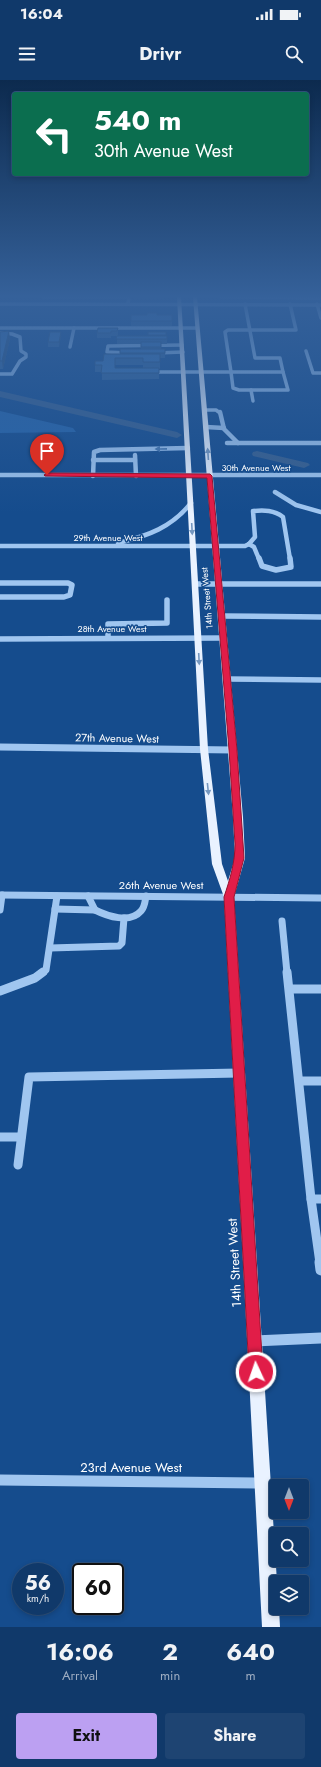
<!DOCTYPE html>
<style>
:root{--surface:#10396a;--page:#1e4472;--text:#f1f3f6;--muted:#9cacc1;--line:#30537e;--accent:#bca0f2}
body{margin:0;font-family:Jost,sans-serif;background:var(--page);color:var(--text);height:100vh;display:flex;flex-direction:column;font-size:15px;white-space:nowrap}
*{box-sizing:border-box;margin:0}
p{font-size:13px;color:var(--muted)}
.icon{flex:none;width:22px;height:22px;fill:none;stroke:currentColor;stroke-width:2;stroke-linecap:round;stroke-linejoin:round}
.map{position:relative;height:1547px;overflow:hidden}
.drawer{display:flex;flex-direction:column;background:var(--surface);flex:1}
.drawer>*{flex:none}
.banner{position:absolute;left:12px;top:12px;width:297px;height:84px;border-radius:4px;box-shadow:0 2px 6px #0003,0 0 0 1px var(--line);background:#0b6e4f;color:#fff;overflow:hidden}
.needle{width:26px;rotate:180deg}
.tools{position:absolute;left:269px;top:1399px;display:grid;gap:8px}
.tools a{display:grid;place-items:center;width:40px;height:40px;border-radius:4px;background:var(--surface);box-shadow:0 2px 6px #0003,0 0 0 1px var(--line);font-size:20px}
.speed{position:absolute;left:12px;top:1483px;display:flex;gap:8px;font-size:20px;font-weight:700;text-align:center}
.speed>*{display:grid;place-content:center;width:52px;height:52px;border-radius:50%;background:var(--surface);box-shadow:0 2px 6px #0003,0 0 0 1px var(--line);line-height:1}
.speed small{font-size:10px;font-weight:400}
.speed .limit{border:2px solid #111;border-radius:6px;background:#fff;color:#111}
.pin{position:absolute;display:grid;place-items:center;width:34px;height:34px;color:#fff;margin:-41px -17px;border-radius:50% 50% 50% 0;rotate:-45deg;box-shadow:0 0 4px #0007}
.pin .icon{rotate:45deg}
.me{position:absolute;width:44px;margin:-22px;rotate:357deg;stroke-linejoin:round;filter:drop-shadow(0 0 3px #0008)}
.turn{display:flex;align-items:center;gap:14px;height:84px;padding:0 16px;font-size:18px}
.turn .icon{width:52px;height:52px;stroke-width:2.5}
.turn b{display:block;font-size:28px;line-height:34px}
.eta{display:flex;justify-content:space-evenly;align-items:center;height:68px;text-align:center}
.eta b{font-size:24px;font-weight:700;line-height:28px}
.cta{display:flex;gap:8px;margin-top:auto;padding:8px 16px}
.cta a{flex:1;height:46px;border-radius:4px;background:var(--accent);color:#111;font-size:16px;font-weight:700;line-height:46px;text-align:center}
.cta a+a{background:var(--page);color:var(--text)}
.status{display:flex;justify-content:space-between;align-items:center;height:28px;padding:0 20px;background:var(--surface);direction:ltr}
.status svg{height:11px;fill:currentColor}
header{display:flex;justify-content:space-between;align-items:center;height:52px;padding:0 16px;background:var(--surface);font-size:18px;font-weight:700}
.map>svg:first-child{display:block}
</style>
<div class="status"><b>16:04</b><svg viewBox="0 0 49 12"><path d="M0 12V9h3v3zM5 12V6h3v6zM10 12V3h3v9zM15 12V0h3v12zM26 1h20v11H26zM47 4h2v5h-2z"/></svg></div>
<header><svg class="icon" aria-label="menu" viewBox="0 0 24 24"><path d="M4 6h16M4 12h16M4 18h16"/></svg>Drivr<svg class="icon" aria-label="search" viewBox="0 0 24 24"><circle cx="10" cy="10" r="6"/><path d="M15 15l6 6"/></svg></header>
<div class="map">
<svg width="321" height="1547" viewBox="0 0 321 1547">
<rect width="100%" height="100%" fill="#154c8d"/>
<polygon fill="#2564aa" points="0,331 73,348 76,352 0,353"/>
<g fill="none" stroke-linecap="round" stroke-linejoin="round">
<g fill="#375f8f" fill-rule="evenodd">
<polygon points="0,311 177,352 182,355 177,358 0,317"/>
<polygon points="257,371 308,383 310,385 304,388 253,376 252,374 253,372"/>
</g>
<g stroke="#a0c6f0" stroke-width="3.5">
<polyline points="43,217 129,217 128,224"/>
<polyline points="221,217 321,218"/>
<polyline points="0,224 321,225"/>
<polyline points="245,224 255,278 280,278 283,292"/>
<polyline points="317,224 321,238"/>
<polyline points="0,248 197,248"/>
<polyline points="0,253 12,254 20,257 21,271 26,274 26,277 20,281 12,294 0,294"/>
<polyline points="70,267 74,248"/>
<polyline points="306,271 313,293 321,293"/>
<polyline points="128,273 107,272 108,266 182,265"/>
<polyline points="156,273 183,272"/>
<polyline points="151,292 231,292"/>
<polygon points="231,292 283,292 288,310 239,310 233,308"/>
<polyline points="231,292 225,252 228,250 296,250 290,224"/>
<polyline points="251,310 253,321"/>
<polyline points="204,330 216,330 220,333"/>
</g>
<g stroke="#a0c6f0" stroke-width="4.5">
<polyline points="220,332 224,349 238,363"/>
<polyline points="206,347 224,348"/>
<polyline points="227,363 321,363"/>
<polyline points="135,375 136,396"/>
<polyline points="93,380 135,380"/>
<polyline points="0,395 321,395"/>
<polyline points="93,396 94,372 100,370 188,368"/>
<polyline points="275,412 296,425 321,432"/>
<path d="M118 463C148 456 172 447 191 423"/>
<polyline points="249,464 254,467 259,479"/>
<path d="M249 464 255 457 253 431C264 430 274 430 283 437L290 479"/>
<polyline points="0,466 245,466 249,464"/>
</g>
<g stroke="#a0c6f0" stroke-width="5.5">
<polyline points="259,478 262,486 276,490 291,487 290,478"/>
<polyline points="0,503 68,503 72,505 70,515 64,517 0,517"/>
<polyline points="195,504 321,504"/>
<polyline points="222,536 321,537"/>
<polyline points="108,558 108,544 167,543 167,520"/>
<polyline points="0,559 224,558"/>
<polyline points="227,599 321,600"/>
</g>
<g stroke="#a0c6f0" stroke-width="7">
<polyline points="0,667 233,670"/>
<polyline points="0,815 321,818"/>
<path d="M88 816 95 830C107 836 130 844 141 831 145 827 145 821 146 816"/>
<polyline points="55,829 95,830"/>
<polyline points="0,830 2,815"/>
<polyline points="282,841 287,893"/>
<polyline points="50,868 119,866 122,863 124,838"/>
<polyline points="42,893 46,890 57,816"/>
</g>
<g stroke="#a0c6f0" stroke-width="9">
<polyline points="287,892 311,1119 320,1183"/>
<polyline points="290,909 321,909"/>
<polyline points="0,911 35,898 43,892"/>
<polyline points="299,1001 321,1001"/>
<polyline points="0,1057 21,1057"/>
<polyline points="18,1085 29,997 239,993"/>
<polyline points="311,1119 321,1119"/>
</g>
<g stroke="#a0c6f0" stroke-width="11">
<polyline points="320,1182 321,1190"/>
<polyline points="254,1261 321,1258"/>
<polyline points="0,1400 262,1403"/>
</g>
<polygon fill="#e9f2ff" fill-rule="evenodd" points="177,217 181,217 208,669 222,784 228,801 235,778 233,737 193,217 197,217 243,737 245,778 234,817 277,1502 276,1528 279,1528 280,1547 262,1547 224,817 212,784 200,669"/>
</g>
<g fill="#32649b" fill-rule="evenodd">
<rect x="134" y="217" width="30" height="2"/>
<polygon points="157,235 172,235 172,246 131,246 131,241"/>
<path d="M118 248V256H167V264H161V269H165V278H160V289H159V299L102 300V292H95V285L120 274V269H141V264H117V256H111V258H97V253ZM115 285H143V288H115Z"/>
<polygon points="0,252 10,259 3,289 0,289"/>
<polygon points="61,252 61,256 59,267 48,267 48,262"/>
</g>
<g fill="#29517e">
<polygon points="9,251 10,259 3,289 2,281"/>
<polygon points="61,252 61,256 59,267 59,262"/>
</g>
<g fill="#3a74b4" stroke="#29517e">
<polygon points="147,233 157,233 157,235 172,235 172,241 131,241 131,235 147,235"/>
<polygon points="98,248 118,248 117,251 111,251 111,253 97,253"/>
<polygon points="9,251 2,281 0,281 0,252"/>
<polygon points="50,252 61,252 59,262 48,262"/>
<rect x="148" y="252" width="18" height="3"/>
<polygon points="117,256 167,256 167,259 116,259"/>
<rect x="141" y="262" width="20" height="5"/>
<rect x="120" y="269" width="45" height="4"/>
<polygon points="104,274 160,274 160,282 143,282 143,278 115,278 115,288 159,288 159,293 101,293 102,285 95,285 95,281 103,281"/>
</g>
<defs><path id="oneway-solid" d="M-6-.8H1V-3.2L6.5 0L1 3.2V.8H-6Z"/></defs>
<use fill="#4677b0" href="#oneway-solid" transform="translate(161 369) rotate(179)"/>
<g fill="#7497c0">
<use href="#oneway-solid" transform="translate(208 374) rotate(-94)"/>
<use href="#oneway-solid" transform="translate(192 449) rotate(87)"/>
<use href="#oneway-solid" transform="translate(199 579) rotate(87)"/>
<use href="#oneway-solid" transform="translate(208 709) rotate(84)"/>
</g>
<linearGradient id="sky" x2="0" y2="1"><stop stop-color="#0c2a4e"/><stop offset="0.5" stop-color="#35619a"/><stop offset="1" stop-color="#35619a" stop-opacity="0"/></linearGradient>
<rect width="321" height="433" fill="url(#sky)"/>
<path fill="#e11d48" stroke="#92132f" d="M47 393 210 394 212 396 237 670 244 778 234 817 263 1292 261 1297 256 1299 251 1297 249 1292 224 817C230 799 235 783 235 764L229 670 207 398 45 396 44 395Z"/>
<g text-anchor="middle" stroke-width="3" stroke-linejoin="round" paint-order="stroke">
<g font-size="9" fill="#fff" stroke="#154c8d">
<text x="256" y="391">30th Avenue West</text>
<text x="108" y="461">29th Avenue West</text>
<text transform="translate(207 518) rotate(-95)" y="3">14th Street West</text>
<text x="112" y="552">28th Avenue West</text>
</g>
<g font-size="11" fill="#fff" stroke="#154c8d">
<text transform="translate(117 658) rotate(1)" y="4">27th Avenue West</text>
<text x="161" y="809">26th Avenue West</text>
</g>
<g font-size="13" fill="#fff" stroke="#154c8d">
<text transform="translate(234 1183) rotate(-93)" y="5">14th Street West</text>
<text x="131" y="1392">23rd Avenue West</text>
</g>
</g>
</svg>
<div class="tools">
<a><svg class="needle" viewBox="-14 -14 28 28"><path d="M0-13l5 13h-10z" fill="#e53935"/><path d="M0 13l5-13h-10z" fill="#9cacc1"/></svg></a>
<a><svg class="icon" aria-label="search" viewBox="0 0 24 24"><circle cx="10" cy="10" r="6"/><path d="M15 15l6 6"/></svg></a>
<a><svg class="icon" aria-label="layers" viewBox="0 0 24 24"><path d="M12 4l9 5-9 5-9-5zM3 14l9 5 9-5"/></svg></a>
</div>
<div class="speed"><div>56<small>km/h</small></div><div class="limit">60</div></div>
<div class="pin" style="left:47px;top:395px;background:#d93025"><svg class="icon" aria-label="arrive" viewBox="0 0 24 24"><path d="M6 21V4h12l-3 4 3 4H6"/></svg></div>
<svg class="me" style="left:256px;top:1292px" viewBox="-20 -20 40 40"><circle r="17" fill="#e11d48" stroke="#fff" stroke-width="3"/><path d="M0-11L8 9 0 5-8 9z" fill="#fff"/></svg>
<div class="banner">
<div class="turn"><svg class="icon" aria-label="left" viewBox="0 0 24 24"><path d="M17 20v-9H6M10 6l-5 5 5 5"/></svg><div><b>540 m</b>30th Avenue West</div></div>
</div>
</div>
<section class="drawer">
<div class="eta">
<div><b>16:06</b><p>Arrival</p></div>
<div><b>2</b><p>min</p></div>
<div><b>640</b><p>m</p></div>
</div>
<div class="cta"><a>Exit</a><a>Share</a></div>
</section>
